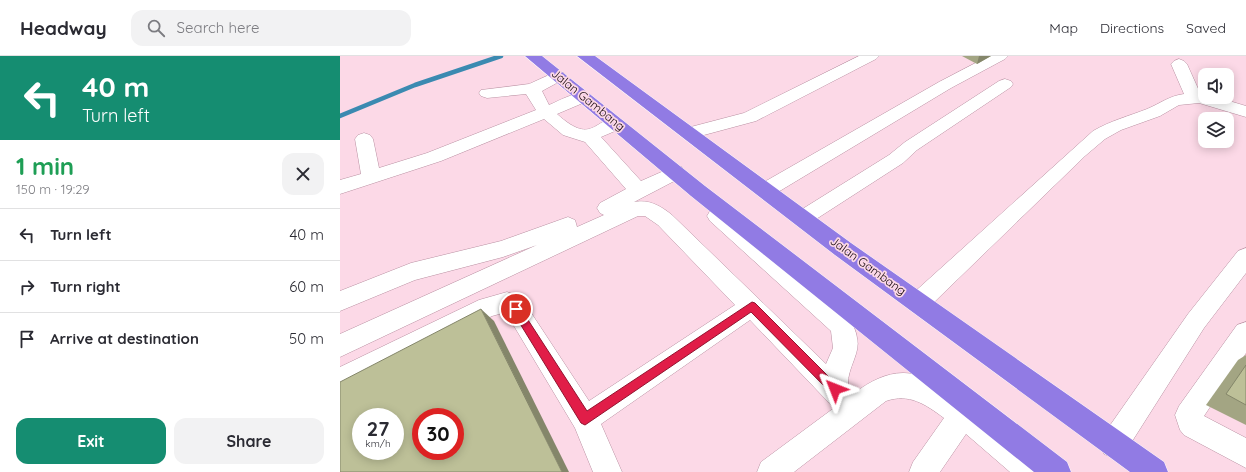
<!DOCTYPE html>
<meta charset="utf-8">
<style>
:root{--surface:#fff;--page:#f2f2f3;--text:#2b2b33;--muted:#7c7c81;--line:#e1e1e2;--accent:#158d71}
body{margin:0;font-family:Quicksand,sans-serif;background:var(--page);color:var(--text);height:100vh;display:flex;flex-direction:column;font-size:15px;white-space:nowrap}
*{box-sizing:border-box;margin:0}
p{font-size:13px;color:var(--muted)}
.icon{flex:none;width:22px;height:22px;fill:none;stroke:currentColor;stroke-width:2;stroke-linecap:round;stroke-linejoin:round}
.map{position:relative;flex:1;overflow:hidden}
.panel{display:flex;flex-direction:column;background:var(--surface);width:340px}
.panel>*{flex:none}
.hud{background:#158d71;color:#fff;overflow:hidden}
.tools{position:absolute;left:858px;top:12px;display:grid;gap:8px}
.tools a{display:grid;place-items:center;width:36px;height:36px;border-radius:8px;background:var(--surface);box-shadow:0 2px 10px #0003;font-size:20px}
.speed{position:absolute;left:12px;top:352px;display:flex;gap:8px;font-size:20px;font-weight:700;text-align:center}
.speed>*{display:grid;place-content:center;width:52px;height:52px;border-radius:50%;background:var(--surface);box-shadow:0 2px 10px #0003;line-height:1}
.speed small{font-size:10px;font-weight:400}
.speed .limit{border:6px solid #d22;background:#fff;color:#111}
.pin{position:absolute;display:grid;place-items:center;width:34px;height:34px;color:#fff;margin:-17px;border:2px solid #fff;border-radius:50%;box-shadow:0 1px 4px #0007}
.me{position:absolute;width:44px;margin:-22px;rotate:315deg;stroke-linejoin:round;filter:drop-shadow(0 0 3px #0008)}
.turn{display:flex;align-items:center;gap:14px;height:84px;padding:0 16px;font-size:18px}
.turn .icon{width:52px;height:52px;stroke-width:2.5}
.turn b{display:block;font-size:28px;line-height:34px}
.round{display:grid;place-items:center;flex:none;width:42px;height:42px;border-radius:12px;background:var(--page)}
.overview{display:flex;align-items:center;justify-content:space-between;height:68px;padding:0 16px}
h1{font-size:24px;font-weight:700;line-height:30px;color:#1e9e55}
.cta{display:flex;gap:8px;margin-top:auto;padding:8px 16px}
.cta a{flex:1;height:46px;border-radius:12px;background:var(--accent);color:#fff;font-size:16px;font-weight:700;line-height:46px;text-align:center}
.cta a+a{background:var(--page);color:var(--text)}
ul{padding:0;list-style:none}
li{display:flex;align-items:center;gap:12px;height:52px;padding:0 16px;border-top:1px solid var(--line)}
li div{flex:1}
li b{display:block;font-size:15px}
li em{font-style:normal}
header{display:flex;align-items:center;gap:24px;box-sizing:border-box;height:56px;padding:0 20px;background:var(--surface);border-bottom:1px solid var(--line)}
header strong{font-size:19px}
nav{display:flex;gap:22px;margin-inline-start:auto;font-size:14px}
.search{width:280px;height:36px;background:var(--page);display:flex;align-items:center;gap:10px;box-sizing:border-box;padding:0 14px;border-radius:12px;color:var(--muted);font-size:15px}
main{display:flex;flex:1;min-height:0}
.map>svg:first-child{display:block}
</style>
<header>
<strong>Headway</strong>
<div class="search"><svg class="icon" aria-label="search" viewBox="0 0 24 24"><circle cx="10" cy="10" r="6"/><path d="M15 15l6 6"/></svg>Search here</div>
<nav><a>Map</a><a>Directions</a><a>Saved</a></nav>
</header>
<main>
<section class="panel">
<div class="hud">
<div class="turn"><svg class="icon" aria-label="left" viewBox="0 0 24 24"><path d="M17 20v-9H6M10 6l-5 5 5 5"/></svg><div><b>40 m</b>Turn left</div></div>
</div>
<div class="overview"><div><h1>1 min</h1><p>150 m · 19:29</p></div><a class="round"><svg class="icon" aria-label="close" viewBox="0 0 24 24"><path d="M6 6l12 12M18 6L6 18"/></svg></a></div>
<ul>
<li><svg class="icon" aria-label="left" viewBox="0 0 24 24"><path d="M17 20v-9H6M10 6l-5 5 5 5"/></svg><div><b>Turn left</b></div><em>40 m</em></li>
<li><svg class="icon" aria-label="right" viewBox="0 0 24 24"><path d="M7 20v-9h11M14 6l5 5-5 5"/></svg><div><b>Turn right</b></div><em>60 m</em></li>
<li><svg class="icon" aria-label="arrive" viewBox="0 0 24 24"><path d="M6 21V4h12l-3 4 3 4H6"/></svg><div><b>Arrive at destination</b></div><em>50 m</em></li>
</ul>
<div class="cta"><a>Exit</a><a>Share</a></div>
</section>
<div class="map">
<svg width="906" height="416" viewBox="0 0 906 416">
<rect width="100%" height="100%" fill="#fcd9e7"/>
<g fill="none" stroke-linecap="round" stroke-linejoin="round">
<polyline stroke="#3b8ab1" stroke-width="4.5" points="0,60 75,29 161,0"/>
<defs>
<g id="minor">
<polygon points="519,0 539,0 536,3 416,65 349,83 343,81 340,77 343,73 404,57"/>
<polygon points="649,0 668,0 665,3 611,32 433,139 426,141 419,139 416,134 419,129 599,26"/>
<path d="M839 3 844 5 847 8 860 37 865 38V41H876L906 50V61L859 47 839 49 820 60 781 74 765 83 745 100 586 254 578 257 570 254 566 247 570 240 753 75C770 65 789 60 807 53 821 47 829 40 844 38L831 8 834 5Z"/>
<path d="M218 15 224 17 226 20 224 23 202 35 209 49C221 44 237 34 250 38L252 41 250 44 217 58C256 93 253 57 282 64L285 68 282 72 261 81 301 125 335 110 342 111 344 116 342 121 294 146C309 143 321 150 332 159L486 308 493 292 491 275 370 165 367 160 370 155 377 152 384 155 508 261C512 267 516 274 517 282 521 297 507 312 508 329L516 336C529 326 546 317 563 317 605 316 671 381 704 406L708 416H670L626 378 600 416H569L573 406 604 362C585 348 569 337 546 345L454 416H417L421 406 494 352 410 264 261 368 282 416H253L235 372 168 260 163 257 152 260 0 336V311L139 244 167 236 175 239 184 246 249 345 395 249 318 169 305 160H298L0 301V278L197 189 163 201 75 224 0 255V235L71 207 161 185 228 161 235 164 237 171 264 159 260 157 257 152 260 147 286 133 245 86 223 79 204 63 101 105 0 138V124L21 118 15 83 18 79 24 77 30 79 33 83 39 112 87 97 196 54 186 38 147 42 141 40 139 37 141 34 189 28Z"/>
<polygon points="665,23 671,25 673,28 671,31 577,94 563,107 470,167 463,170 456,167 453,162 456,157 549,99 565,86 659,25"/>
<polygon points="906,192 906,217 864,272 784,398 774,402 764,398 760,388 764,378 848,258 898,195"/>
<polygon points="906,266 906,297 864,360 906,382 906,412 844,379 840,374 835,359 839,350 897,269"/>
</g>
<g id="highway">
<polygon points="185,0 202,0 365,130 727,406 731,416 694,416 351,140"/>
<polygon points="237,0 255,0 511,187 824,406 828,416 790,416 495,199"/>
</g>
</defs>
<use href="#minor" stroke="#b990a2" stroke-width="1"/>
<use href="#highway" stroke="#fff" stroke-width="1"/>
<use href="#minor" fill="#fff" fill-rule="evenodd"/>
<use href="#highway" fill="#917be4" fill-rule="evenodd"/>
</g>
<g fill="#a3a583">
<polygon points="622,0 651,0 637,8"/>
<polygon points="906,299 906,369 866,349 898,304"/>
</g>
<g fill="#84866a">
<polygon points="639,0 651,0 637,8"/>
<polygon points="141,253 154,265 229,416 222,416"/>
</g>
<g fill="#bdc098" stroke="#84866a" fill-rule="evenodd">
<path d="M141 253 222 416H0V326ZM21 361H55V395H21ZM81 361H115V395H81Z"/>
<polygon points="906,309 906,349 886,338"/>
</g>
<polygon fill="#e11d48" stroke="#92132f" points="412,246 415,247 498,330 500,333 498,337 495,338 491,337 411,256 245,369 241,367 171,253 176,249 179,250 247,355"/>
<g text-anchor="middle" stroke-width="3.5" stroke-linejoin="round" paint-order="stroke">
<g font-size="12" fill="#17090f" stroke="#fcd9e7">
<text transform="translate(248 44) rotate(39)" y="4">Jalan Gambang</text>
<text transform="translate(528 210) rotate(36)" y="4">Jalan Gambang</text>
</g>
</g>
</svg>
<div class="tools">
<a><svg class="icon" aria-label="sound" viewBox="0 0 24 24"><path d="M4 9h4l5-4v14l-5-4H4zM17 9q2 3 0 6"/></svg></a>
<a><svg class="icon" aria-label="layers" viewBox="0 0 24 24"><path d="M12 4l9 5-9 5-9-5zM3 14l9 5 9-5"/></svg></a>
</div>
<div class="speed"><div>27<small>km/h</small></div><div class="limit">30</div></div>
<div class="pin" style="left:176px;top:253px;background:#d93025"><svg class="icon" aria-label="arrive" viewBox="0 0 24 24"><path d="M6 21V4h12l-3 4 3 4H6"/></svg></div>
<svg class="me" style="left:495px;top:333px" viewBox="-20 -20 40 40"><path d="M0-17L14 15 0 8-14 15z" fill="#e11d48" stroke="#fff" stroke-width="4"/></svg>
</div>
</main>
